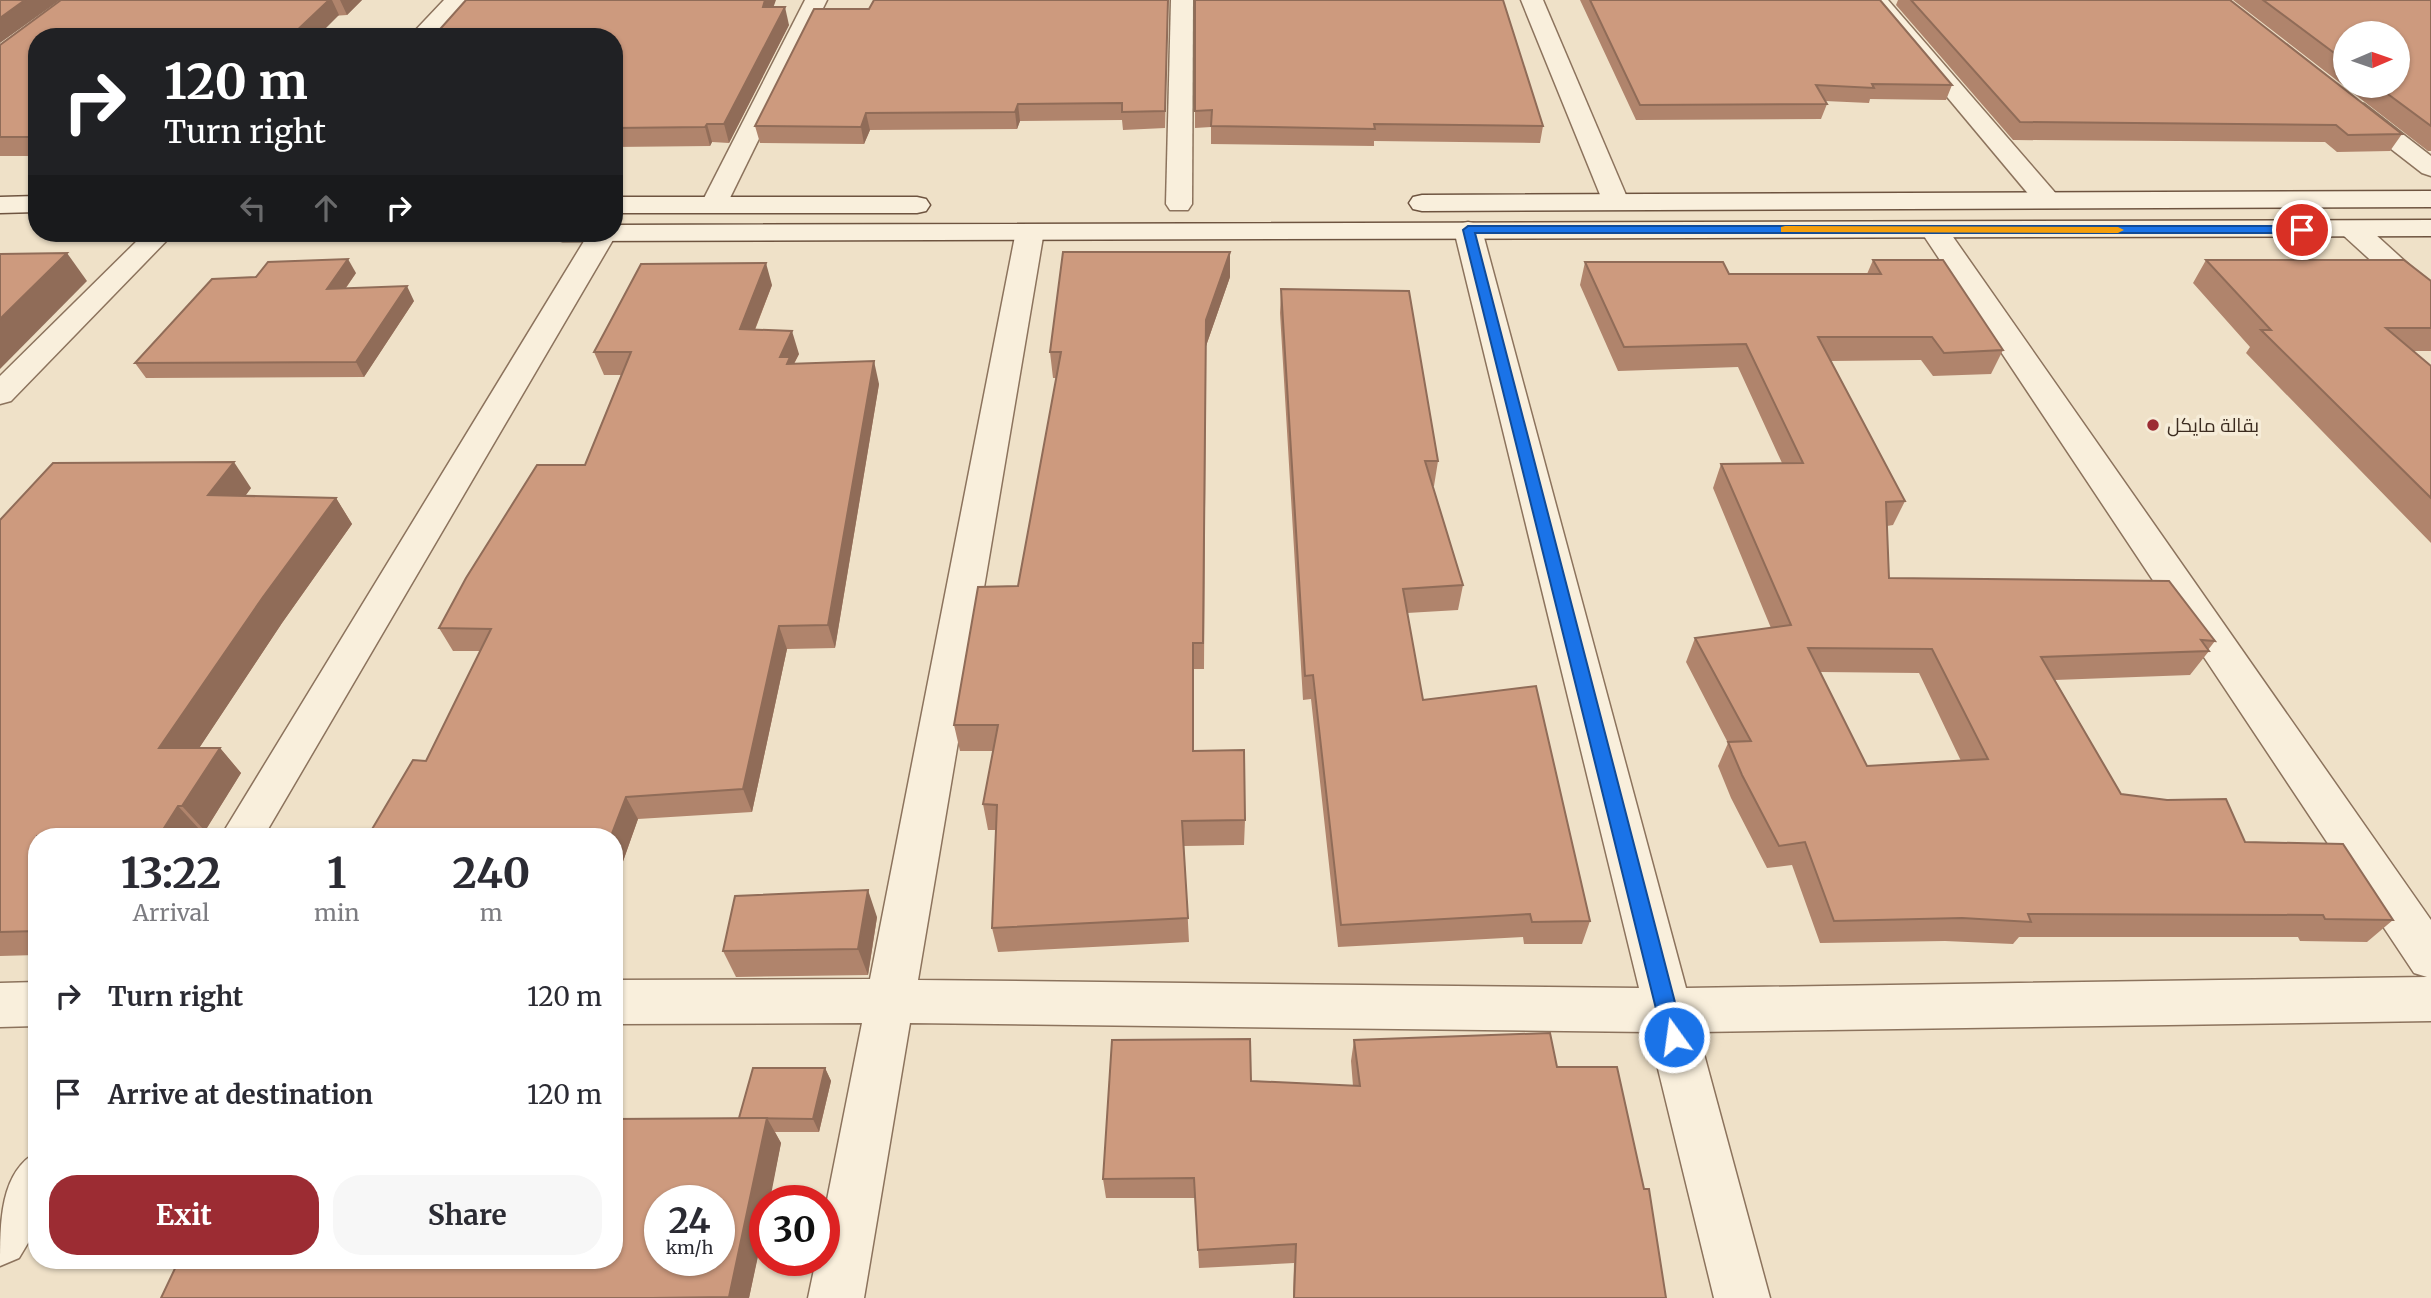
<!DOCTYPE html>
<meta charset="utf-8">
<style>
:root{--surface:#fff;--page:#f7f7f7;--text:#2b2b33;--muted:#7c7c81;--accent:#9c2c33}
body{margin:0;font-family:Merriweather,Cairo,serif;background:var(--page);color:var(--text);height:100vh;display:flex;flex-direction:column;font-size:26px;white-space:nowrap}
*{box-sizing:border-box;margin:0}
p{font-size:23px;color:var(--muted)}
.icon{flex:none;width:38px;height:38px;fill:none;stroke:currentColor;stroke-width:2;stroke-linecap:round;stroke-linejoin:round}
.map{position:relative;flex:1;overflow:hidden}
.drawer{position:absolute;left:28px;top:828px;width:595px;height:441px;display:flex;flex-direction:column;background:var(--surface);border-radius:28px;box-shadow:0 2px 5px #0004}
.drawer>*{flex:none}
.hud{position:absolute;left:28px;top:28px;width:595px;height:214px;border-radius:28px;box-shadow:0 2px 5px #0004;background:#202124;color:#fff;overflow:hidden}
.needle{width:46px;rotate:88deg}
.fabs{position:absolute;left:2333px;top:21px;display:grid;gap:14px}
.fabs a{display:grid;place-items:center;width:77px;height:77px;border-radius:50%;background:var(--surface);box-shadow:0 2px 5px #0004;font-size:35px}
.speed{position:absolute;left:644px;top:1185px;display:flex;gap:14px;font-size:35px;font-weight:700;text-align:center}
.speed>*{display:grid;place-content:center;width:91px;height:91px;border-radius:50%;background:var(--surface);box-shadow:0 2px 5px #0004;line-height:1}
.speed small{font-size:18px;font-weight:400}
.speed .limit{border:10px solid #d22;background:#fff;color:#111}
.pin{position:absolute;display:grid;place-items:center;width:60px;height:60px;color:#fff;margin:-30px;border:4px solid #fff;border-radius:50%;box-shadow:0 2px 7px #0007}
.me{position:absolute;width:77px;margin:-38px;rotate:346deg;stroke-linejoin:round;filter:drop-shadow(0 0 5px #0008)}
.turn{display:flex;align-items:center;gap:24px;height:147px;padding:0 21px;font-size:32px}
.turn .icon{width:91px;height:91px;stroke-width:2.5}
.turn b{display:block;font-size:49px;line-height:60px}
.lanes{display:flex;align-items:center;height:66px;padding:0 21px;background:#0003;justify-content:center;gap:35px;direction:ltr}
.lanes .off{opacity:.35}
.eta{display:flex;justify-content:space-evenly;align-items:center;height:119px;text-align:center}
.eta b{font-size:42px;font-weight:700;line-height:49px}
.cta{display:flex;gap:14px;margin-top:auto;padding:14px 21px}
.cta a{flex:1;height:80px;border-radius:28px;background:var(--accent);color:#fff;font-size:28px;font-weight:700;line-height:80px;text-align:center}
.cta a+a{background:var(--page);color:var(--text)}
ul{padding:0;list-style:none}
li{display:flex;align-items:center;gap:21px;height:98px;padding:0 21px}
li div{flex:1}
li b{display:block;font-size:26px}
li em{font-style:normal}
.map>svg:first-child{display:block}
</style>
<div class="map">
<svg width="2431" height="1298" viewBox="0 0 2431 1298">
<rect width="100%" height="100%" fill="#efe1c8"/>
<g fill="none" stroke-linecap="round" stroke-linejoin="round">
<defs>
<g id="minor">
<polygon points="444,0 467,0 433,37 409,37"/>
<polygon points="805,0 827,0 726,206 722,212 704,212 700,206"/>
<polygon points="1171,0 1193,0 1192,204 1188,210 1170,210 1166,204"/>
<polygon points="1521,0 1543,0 1629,202 1625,208 1607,208 1603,202"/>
<polygon points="1866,0 1888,0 2058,196 2062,202 2058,208 2040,208"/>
<polygon points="2355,102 2364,104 2431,156 2431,176 2422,173 2346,114 2343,109 2346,104"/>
<polygon points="1468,222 1478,224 1482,230 1686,988 2427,977 2414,973 1920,230 1924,224 1944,224 2431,920 2431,1021 1698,1032 1770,1298 1714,1298 1649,1032 910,1023 864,1298 808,1298 816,1260 824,1260 824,1215 862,1023 614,1024 614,980 870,979 1016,231 1020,225 1040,225 1044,231 918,980 1639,988 1454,230 1458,224"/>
<polygon points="2354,222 2364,224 2431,285 2431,309 2421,306 2344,236 2340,230 2344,224"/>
<polygon points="614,229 617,233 264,836 221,836 589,233 614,233"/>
<polygon points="145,233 174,233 11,401 0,404 0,376"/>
<polygon points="37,982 37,1026 0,1027 0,983"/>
<path d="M37 1152V1228L19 1258 0 1266C0 1222 0 1172 37 1152Z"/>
</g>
<g id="secondary">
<polygon points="2431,191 2431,207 1422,211 1413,209 1409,203 1413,197 1422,195"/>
<polygon points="37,196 37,212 0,213 0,197"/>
<polygon points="614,197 917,197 926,199 930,205 926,211 917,213 614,213"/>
<polygon points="2431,220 2431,236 563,241 553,239 549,233 614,233 614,225"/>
</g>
</defs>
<use href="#minor" stroke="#8c735d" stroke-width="3"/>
<use href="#secondary" stroke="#6e5440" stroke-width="3"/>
<use href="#minor" fill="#f9efdc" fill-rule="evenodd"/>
<use href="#secondary" fill="#f9efdc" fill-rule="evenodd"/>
</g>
<g fill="#b0846c" fill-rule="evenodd">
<polygon points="61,0 362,0 347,15 37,37 37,156 0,156 0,45"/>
<polygon points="874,0 1168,0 1165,128 1123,130 1122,120 1020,121 1017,129 870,130 864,144 760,143 755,126 869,9"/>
<polygon points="1195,0 1543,126 1540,143 1374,141 1374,146 1211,144 1211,127 1195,128"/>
<polygon points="1580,0 1880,0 1952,85 1946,100 1870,99 1869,103 1825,101 1827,104 1821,119 1636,120"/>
<polygon points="1898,0 2230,0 2402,134 2390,151 2337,152 2325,142 2013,140 1896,5"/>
<path d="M2233 0H2431V151H2428ZM2345 33 2398 86H2345Z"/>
<polygon points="773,7 789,25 729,143 712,142 710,146 614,147 614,37"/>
<path d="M1873 260 2003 350 1991 374 1933 376 1921 360 1830 361 1905 501 1893 525 1887 526 1889 578 2215 641 2208 650 2209 651 2190 675 2055 680 2121 794 2245 842 2393 920 2367 942 2300 941 2298 937H2019L2013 944 1945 941 1820 943 1792 865 1767 868 1731 798 1718 766 1728 743 1686 662 1695 638 1771 628 1713 488 1721 464 1782 463 1738 367 1618 371 1580 285 1585 262 1729 274H1867ZM1820 672 1919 673 1961 761 1867 766Z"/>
<polygon points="2206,260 2431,281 2431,351 2414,351 2431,366 2431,543 2246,353 2250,347 2193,283"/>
<polygon points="356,273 346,288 414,301 364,377 146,378 135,363"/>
<polygon points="1230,277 1206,346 1204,669 1194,669 1194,751 1245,820 1244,845 1184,846 1189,942 998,952 992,928 996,830 988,830 983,804 993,751 960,751 954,725 1018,586 1057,378 1053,378 1050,352"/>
<polygon points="772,285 755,330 799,354 794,364 879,384 835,648 787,649 752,812 638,819 621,867 614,867 614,836 426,761 480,651 453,651 439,628 585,465 621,375 604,375 594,352"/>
<polygon points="1281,289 1438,461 1434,486 1432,486 1463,585 1458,610 1407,613 1423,700 1590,921 1582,944 1524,944 1523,937 1338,947 1311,699 1303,700 1280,313"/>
<polygon points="251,488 245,496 336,498 352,524 282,623 199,748 220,748 241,773 205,831 201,831 198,836 37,836 37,955 0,956 0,520"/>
<polygon points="877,917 868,975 736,977 723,951"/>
<polygon points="1354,1040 1557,1067 1666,1298 1293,1298 1294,1263 1199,1268 1195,1198 1106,1198 1103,1179 1251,1081 1353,1086 1351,1061"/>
<polygon points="825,1068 831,1081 819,1132 775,1132 781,1143 749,1298 161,1298 614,1260 739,1118"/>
</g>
<g fill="#906c58">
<polygon points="25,0 60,0 0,43 0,18"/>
<polygon points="329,0 332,0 339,15 317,37 290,37"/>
<polygon points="340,0 362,0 347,15"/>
<polygon points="765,0 776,0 767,25 763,7"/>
<polygon points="785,7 789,25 729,143 724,124"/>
<polygon points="1018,104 1020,121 1017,129 1015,112"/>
<polygon points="866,113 870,130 864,144 861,127"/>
<polygon points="707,124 712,142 710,146 705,127"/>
<polygon points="1230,252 1230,277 1206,346 1204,669 1206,320"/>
<polygon points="67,253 87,281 0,369 0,319"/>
<polygon points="348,259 356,273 335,303 327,289"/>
<polygon points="766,263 772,285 746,352 740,329"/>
<polygon points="407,286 414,301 364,377 356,362"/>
<polygon points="792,331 799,354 792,367 796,380 780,357"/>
<polygon points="874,361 879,384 835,648 828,625"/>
<polygon points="234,462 251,488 227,521 208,495"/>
<polygon points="336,498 352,524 282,623 182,774 159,748 263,597"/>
<polygon points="779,626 787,649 752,812 743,789"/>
<polygon points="220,748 241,773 205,831 182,806"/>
<polygon points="626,797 638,819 621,867 614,856 614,836 611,836"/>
<polygon points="178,806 201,831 198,836 159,836"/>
<polygon points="868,890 877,917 868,975 858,949"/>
<polygon points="825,1068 831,1081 819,1132 813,1119"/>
<polygon points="767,1118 781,1143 770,1200 765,1200 765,1224 749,1298 730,1298 729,1297"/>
</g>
<g fill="#cd9a7e" stroke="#906c58" stroke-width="2" fill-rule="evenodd">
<polygon points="0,0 25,0 0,18"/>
<polygon points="61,0 329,0 290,37 37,37 37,137 0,137 0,45"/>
<polygon points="466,0 765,0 763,7 785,7 724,124 707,124 705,127 614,128 614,37 433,37"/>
<polygon points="874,0 1168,0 1165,111 1122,112 1122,103 1018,104 1015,112 866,113 861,127 755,126 814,9 869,9"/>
<polygon points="1195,0 1503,0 1543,126 1374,124 1375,129 1211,126 1212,110 1195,111"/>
<polygon points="1590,0 1880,0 1952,85 1872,84 1874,88 1816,85 1827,104 1640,105"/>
<polygon points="1911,0 2230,0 2402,134 2348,135 2336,125 2020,122"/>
<polygon points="2263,0 2431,0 2431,126 2377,86 2398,86 2398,33 2345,33 2345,61"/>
<polygon points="1063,252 1230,252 1206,320 1203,643 1193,643 1193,751 1244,750 1245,820 1182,821 1188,918 992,928 997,805 983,804 998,725 954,725 978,587 1018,586 1061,352 1050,352"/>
<polygon points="67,253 0,319 0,254"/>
<polygon points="348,259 327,289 407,286 356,362 135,363 212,279 256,277 268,262"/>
<path d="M1873 260H1943L2003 350 1944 353 1932 337H1818L1905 501 1886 502 1889 578 2169 581 2215 641 2201 640 2209 651 2041 657 2121 794 2167 800 2226 799 2245 842 2343 844 2393 920 2325 919 2323 915 2028 914 2031 922 1962 918 1834 921 1805 842 1779 846 1742 775 1728 742 1751 741 1695 638 1791 625 1721 464 1803 463 1746 344 1624 347 1585 262H1723L1729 274H1881ZM1808 648 1932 649 1988 759 1867 766Z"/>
<polygon points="2206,260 2404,260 2431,281 2431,328 2386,328 2431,366 2431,498 2261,330 2271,330"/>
<polygon points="766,263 740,329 792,331 780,357 790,357 787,364 874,361 828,625 779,626 743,789 626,797 611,836 368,836 413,760 426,761 491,629 439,628 466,578 537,465 585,465 631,352 594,352 641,264"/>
<polygon points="1281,289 1409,291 1438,461 1425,461 1463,585 1403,589 1423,700 1536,686 1590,921 1532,922 1530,914 1341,925 1313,675 1305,676"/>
<polygon points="234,462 208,495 336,498 263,597 159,748 220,748 182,806 178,806 159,836 37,836 37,931 0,932 0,520 53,463"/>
<polygon points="868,890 858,949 723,951 735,896"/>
<polygon points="1550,1033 1557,1067 1617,1067 1644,1189 1649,1189 1666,1298 1294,1298 1296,1244 1198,1250 1194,1178 1103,1179 1112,1040 1250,1039 1251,1081 1360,1086 1354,1040"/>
<polygon points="753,1068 825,1068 813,1119 739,1118"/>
<path d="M767 1118 729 1297 652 1298H161L179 1260H614V1119ZM660 1200H719V1260H660Z"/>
</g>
<polygon fill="#1a73e8" stroke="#114b97" stroke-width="2" points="1468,226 2302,226 2307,230 2302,233 1475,233 1684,1037 1681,1043 1674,1046 1666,1043 1663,1037 1463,230"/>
<polygon fill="#f59e0b" points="1785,226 2118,227 2124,230 2118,233 1781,232 1781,227"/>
<circle fill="#9c2c33" stroke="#f6ecd8" stroke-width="2.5" cx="2153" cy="425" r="7"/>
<g text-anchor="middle" stroke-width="7" stroke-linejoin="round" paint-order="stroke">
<g font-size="19" fill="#3c2c20" stroke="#f6ecd8" text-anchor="start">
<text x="2167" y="432">بقالة مايكل</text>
</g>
</g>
</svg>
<div class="fabs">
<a><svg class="needle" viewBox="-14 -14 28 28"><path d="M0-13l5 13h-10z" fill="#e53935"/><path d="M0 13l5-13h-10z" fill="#7c7c81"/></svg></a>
</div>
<div class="speed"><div>24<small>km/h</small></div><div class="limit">30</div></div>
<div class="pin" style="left:2302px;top:230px;background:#d93025"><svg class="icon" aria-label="arrive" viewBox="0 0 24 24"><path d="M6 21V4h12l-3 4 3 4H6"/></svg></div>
<svg class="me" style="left:1674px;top:1037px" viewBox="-20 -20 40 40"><circle r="17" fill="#1a73e8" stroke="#fff" stroke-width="3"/><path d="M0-11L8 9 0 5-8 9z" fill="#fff"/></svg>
<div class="hud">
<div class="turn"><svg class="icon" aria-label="right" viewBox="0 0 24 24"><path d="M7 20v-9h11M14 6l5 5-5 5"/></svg><div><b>120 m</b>Turn right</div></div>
<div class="lanes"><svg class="icon off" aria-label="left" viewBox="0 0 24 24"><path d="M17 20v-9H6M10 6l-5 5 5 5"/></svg><svg class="icon off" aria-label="ahead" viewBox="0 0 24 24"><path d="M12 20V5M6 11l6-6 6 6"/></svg><svg class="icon" aria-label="right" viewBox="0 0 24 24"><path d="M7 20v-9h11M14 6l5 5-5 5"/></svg></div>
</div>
<section class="drawer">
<div class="eta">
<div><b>13:22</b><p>Arrival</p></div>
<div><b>1</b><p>min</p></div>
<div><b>240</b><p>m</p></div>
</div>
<ul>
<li><svg class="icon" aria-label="right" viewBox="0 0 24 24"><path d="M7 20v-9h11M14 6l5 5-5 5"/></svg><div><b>Turn right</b></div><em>120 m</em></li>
<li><svg class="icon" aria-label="arrive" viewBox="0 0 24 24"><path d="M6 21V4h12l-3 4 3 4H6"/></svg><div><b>Arrive at destination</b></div><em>120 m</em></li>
</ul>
<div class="cta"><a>Exit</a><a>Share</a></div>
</section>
</div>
